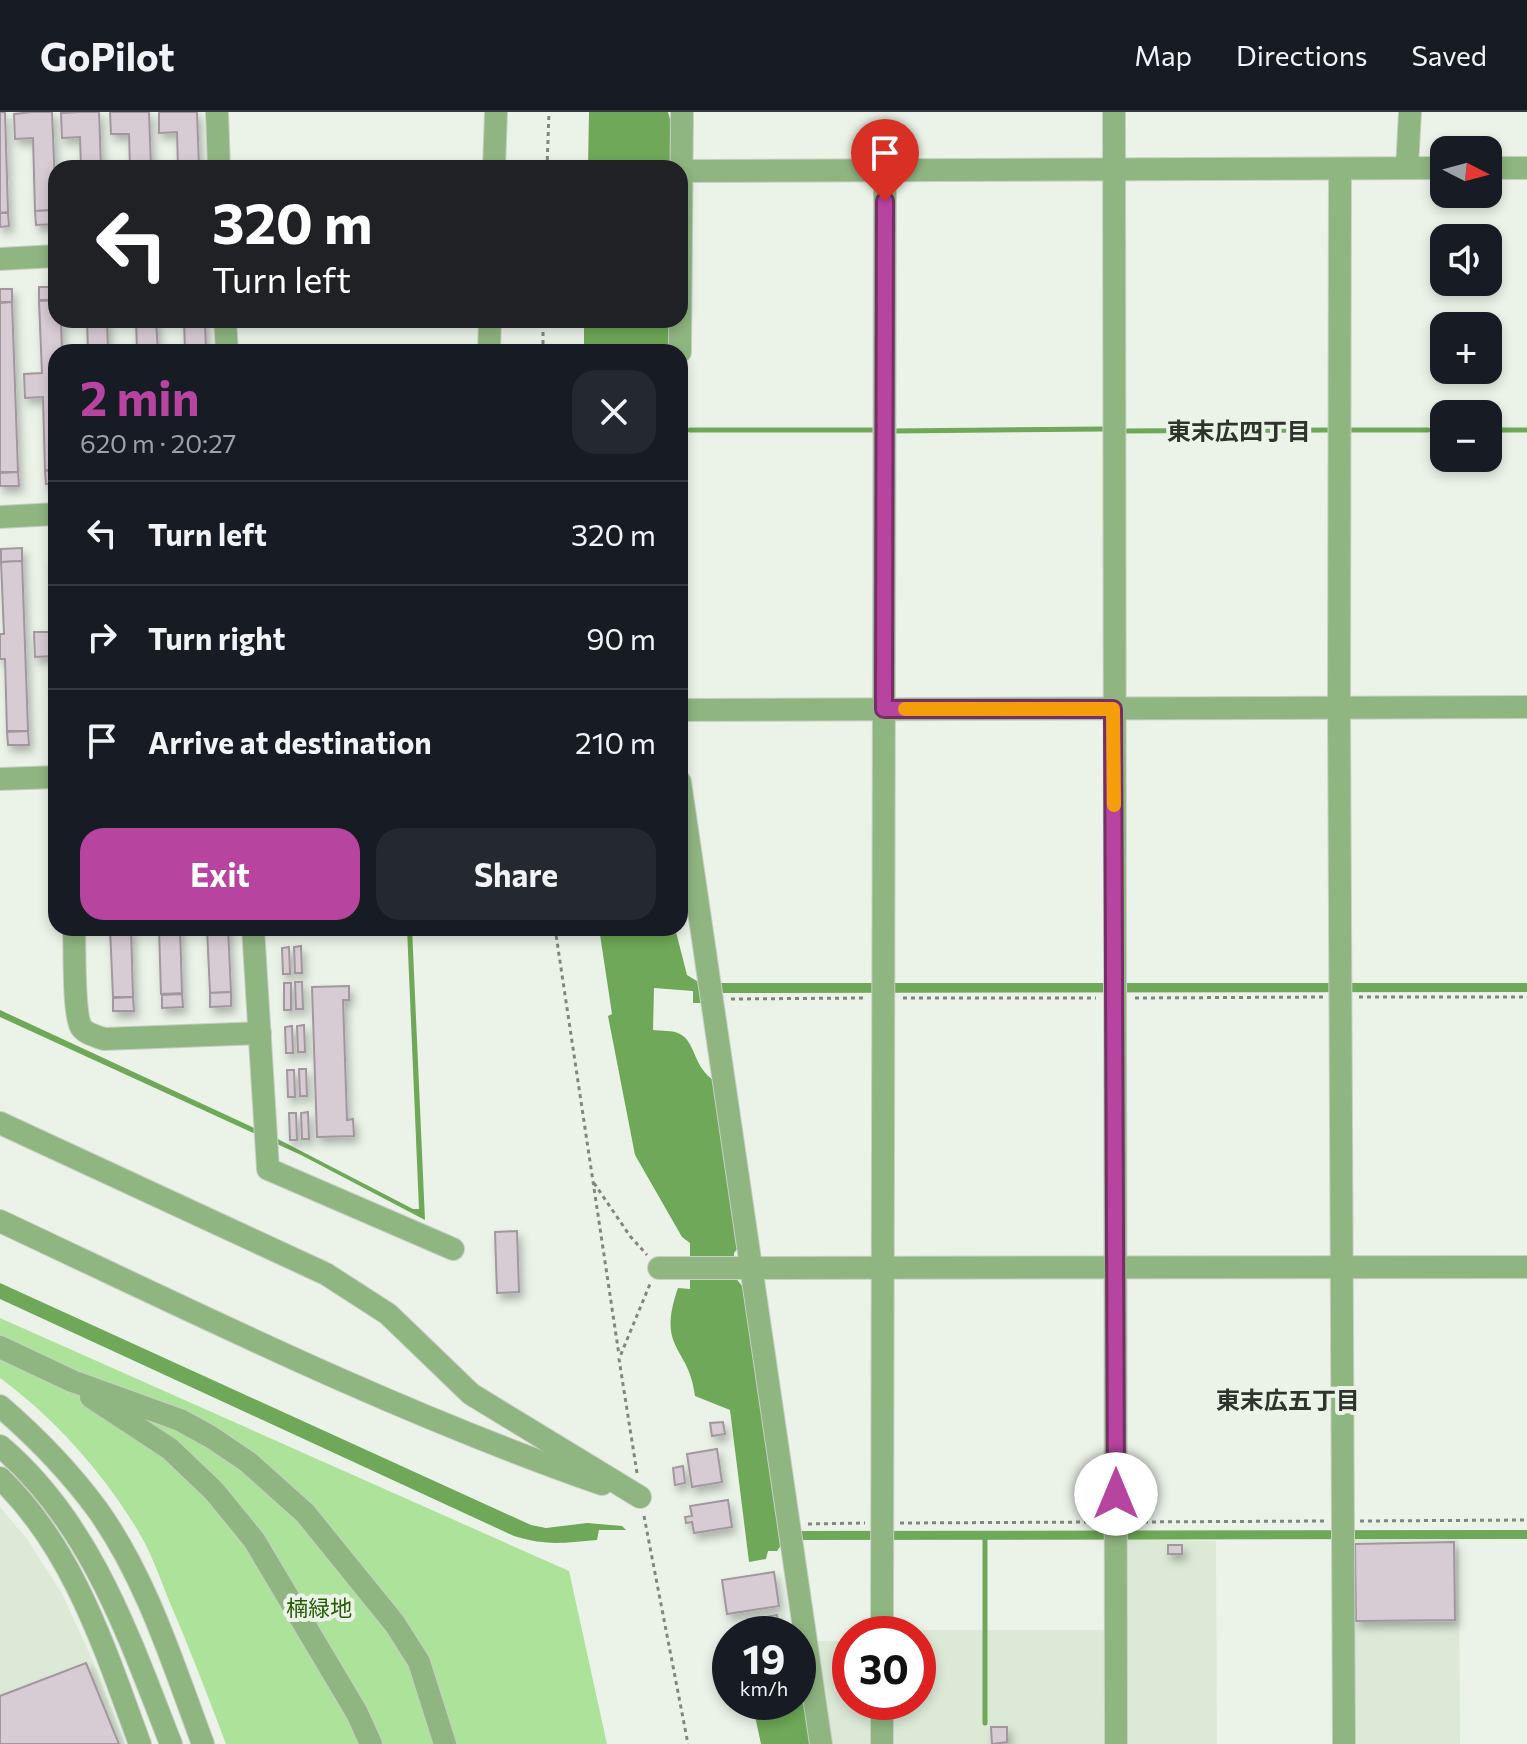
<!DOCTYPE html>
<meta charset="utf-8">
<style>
:root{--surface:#171b24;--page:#242831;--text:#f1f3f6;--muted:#9ea1a6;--line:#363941;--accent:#b745a0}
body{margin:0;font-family:Commissioner,"Noto Sans JP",sans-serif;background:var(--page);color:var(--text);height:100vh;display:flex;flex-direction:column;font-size:30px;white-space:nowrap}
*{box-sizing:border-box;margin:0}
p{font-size:26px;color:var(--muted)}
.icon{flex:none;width:44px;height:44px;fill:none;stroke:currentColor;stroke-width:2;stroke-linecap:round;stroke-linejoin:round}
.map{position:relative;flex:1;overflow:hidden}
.panel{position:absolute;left:48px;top:232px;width:640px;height:592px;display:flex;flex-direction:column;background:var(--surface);border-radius:24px;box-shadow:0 4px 12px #0003}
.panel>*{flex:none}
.guide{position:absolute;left:48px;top:48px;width:640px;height:168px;border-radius:24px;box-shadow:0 4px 12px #0003;background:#202124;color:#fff;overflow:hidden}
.needle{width:52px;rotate:96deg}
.buttons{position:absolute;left:1430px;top:24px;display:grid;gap:16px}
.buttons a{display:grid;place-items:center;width:72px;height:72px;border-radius:16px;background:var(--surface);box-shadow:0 4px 12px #0003;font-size:40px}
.speed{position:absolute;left:712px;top:1504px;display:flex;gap:16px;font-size:40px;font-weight:700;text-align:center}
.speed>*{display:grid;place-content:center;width:104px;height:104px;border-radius:50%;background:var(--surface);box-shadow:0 4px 12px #0003;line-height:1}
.speed small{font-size:20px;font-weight:400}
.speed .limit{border:12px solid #d22;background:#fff;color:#111}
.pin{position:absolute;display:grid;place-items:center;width:68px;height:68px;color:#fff;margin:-82px -34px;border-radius:50% 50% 50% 0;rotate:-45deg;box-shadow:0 0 8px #0007}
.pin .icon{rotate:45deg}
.me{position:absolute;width:88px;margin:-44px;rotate:0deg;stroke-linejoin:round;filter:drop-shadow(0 0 6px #0008)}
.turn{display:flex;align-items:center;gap:28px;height:168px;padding:0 32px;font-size:36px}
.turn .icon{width:104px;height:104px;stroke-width:2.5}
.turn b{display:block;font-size:56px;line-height:68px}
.round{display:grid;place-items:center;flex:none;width:84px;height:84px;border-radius:24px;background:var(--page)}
.overview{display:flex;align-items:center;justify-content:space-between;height:136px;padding:0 32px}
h1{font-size:48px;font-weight:700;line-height:60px;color:var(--accent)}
.primary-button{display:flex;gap:16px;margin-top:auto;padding:16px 32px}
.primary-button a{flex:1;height:92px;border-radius:24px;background:var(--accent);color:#fff;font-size:32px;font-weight:700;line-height:92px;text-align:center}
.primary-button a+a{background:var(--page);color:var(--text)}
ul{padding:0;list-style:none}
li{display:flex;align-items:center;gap:24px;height:104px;padding:0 32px;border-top:2px solid var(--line)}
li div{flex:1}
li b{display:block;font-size:30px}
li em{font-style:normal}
header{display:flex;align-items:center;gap:48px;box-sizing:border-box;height:112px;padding:0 40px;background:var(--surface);border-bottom:2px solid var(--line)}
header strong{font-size:38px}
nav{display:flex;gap:44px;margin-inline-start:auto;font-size:28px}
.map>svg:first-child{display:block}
</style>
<header>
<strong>GoPilot</strong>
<nav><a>Map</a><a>Directions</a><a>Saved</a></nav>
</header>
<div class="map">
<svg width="1527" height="1632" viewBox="0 0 1527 1632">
<defs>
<filter id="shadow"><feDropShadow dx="3.5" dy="6" stdDeviation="4" flood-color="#0004"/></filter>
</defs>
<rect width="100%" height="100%" fill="#ebf3e8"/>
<g fill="#dce9d7">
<polygon points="0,1395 27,1427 62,1482 92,1547 125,1632 0,1632"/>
<polygon points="1121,1427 1216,1429 1217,1632 1121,1632"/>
<polygon points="1348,1428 1459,1428 1460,1632 1348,1632"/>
<polygon points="887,1518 1107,1518 1109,1632 887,1632 887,1590 918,1590 918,1522 887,1522"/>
<polygon points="810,1529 850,1529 850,1590 876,1590 876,1632 825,1632"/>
</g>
<path fill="#ade29a" d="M0 1206 569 1459 607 1632H226C208 1585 190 1537 170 1491 161 1469 153 1445 141 1424 106 1364 56 1307 0 1266Z"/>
<g fill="#6ea858">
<polygon points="589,0 668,0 673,18 672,56 588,56"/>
<polygon points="584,208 671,208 670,240 584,240"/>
<polygon points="407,816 412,816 425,1108 301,1043 0,905 0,898 274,1025 413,1097 419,1097"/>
<path d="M599 816H675L687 863 700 871H1527V880L702 881 703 891H693V879L654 876 653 918C661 919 673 918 680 922 696 930 693 956 715 969L739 1135 734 1141V1164L747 1180 783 1419 1527 1418V1427L785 1428 777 1439H768L766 1447 749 1450 730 1298 695 1284C689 1233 656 1239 678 1176L690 1177V1131L682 1125 635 1043 608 904 612 902Z"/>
<path d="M0 1171 531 1413 546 1416 587 1411 622 1414 626 1418H599L597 1428C563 1431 547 1434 514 1424L0 1187Z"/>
<polygon points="798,1557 810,1632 761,1632 752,1590 798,1590"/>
</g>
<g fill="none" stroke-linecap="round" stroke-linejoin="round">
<g stroke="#6ea858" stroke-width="5">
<polyline points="690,318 878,318"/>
<polyline points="1350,318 1428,318"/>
<polyline points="1488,318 1527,318"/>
<polyline points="894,319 1103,317"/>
<polyline points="1120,319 1331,318"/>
<polyline points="985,1424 985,1611"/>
</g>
</g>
<g fill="#d8ccd4" stroke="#a2979f" stroke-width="2" filter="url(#shadow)">
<polygon points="0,0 5,0 8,100 0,101"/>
<polygon points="32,0 52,0 56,98 35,99 33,26 15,27 14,2"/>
<polygon points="79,0 99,0 101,56 81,56 80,25 62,26 61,1"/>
<polygon points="110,0 149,0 151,56 130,56 129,22 111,22"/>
<polygon points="159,0 197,0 199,56 178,56 177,20 159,21"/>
<polygon points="56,98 56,112 36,113 35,99"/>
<polygon points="0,101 8,101 9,114 0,115"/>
<rect x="39" y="175" width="17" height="13"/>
<rect x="0" y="177" width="12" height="13"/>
<polygon points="56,188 56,208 61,208 62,240 56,240 56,358 45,358 43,285 25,286 24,262 42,261 39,189"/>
<polygon points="12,190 18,360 0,360 0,191"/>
<polygon points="87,208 107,208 108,240 88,240"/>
<polygon points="136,208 156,208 158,240 137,240"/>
<polygon points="184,208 205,208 206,240 185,240"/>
<polygon points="56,358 56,372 46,372 45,359"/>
<polygon points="18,360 19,374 0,374 0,361"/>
<polygon points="22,436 22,449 1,450 1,437"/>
<polygon points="56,447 56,617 55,617 53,544 35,545 34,520 52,520 49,448"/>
<polygon points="22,449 28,619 7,619 5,547 0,547 0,522 4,522 1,450"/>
<polygon points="28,619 29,633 8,633 7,620"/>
<polygon points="110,816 131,816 133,885 113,885"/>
<polygon points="159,816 180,816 182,881 161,882"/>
<polygon points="207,816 228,816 231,880 210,881"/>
<polygon points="301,834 302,861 295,861 294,835"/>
<polygon points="289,835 290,862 283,862 282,836"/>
<polygon points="295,870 302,870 303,897 296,897"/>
<rect x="284" y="871" width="7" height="27"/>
<polygon points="349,874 349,888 343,888 347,1008 353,1007 354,1024 317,1025 312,875"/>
<polygon points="231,880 231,894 210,895 210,881"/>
<polygon points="182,882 183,895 162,896 162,883"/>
<polygon points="133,885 134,899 113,899 113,886"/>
<polygon points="304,913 305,940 298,940 297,914"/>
<polygon points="292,914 293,941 286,941 285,915"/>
<polygon points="299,957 306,957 307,984 300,984"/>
<polygon points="287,958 294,958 295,985 288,985"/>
<polygon points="308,1000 309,1027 302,1027 301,1001"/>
<polygon points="289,1001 296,1001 297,1028 290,1028"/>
<polygon points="517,1119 519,1180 497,1181 495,1120"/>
<polygon points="723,1310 725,1322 712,1324 710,1311"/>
<polygon points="717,1337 722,1370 692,1375 687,1342"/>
<polygon points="683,1354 685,1371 675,1373 673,1356"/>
<polygon points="728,1388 732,1415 694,1421 692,1410 686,1411 685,1405 692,1404 690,1394"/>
<polygon points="1454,1430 1455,1508 1356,1509 1355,1432"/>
<rect x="1168" y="1433" width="14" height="9"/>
<polygon points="774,1460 779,1494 727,1502 722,1468"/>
<polygon points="777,1503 779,1516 756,1519 754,1507"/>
<polygon points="86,1551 119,1632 0,1632 0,1584"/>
<polygon points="991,1615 1007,1615 1007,1630 992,1632"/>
</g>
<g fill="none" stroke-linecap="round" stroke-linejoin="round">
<defs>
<g id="minor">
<polyline points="217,0 219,56"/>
<polyline points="1114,0 1116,1632"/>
<polyline points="494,56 496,0"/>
<polyline points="1407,56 1410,0"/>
<polyline points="1488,56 1527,56"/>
<polyline points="1340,57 1339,596 1344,1632"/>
<polyline points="681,59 1444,56"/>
<polyline points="0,147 56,144"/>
<polyline points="225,208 227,240"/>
<polyline points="489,240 490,208"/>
<polyline points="680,240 682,0"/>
<polyline points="0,405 56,402"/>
<polyline points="680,598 1527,595"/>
<polyline points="0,667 56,665"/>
<polyline points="680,670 821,1632"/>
<path d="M74 816C75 836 73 900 81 915 86 922 96 924 104 927L260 921"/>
<polyline points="253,816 268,1057 453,1137"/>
<polyline points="0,1011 326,1162 388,1202 471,1282 640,1385"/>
<path d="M0 1109C198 1202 395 1300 602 1372"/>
<polyline points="659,1156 1527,1155"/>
<polyline points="0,1235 72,1269 180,1308 211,1325 248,1350 305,1401 395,1512 419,1550 445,1632"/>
<polyline points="91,1285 170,1337 214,1379 254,1428 357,1601 371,1632"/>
<path d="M0 1294C36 1325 69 1359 97 1397 147 1467 173 1552 203 1632"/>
<path d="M0 1334C91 1411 129 1525 171 1632"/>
<path d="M0 1366C74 1437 105 1538 140 1632"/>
<polyline points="882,1522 885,57"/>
<polyline points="882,1632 882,1590"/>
</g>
</defs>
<use href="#minor" stroke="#c8cfc5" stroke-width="24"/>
<g stroke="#81867f" stroke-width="3" stroke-dasharray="4 4" stroke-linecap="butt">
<polyline points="547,56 549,0"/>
<polyline points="543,240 543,208"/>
<polyline points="555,816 619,1243"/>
<polyline points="1359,885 1527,885"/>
<polyline points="903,886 1096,886"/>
<polyline points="1135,886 1324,885"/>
<polyline points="731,887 864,886"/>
<polyline points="594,1071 630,1124 647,1143"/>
<polyline points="637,1361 619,1247 650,1172"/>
<polyline points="644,1404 688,1632"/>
<polyline points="1360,1409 1527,1408"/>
<polyline points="1136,1410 1325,1409"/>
<polyline points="900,1411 1097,1410"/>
<polyline points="808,1412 865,1411"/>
</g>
<use href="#minor" stroke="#8fb581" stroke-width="22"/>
</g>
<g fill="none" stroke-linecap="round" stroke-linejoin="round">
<defs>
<polyline id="route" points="885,89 884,597 1113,597 1116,1382"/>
</defs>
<use href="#route" stroke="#772d68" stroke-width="20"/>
<use href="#route" stroke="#b745a0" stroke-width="14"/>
<polyline stroke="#f59e0b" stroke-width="14" points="905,597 1113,597 1114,693"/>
</g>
<g text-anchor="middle" stroke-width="8" stroke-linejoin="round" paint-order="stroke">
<g font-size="22" fill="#255b03" stroke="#ebf3e8">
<text x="319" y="1504">楠緑地</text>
</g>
<g font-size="24" font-weight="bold" fill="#2e342b" stroke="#ebf3e8">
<text x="1239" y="328">東末広四丁目</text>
<text x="1288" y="1297">東末広五丁目</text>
</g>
</g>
</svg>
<div class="buttons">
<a><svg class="needle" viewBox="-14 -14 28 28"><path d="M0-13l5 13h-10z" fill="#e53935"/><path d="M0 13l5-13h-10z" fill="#9ea1a6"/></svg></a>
<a><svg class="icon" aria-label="sound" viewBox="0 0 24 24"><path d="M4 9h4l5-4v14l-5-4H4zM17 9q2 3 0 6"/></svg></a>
<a>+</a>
<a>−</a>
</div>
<div class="speed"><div>19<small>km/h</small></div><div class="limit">30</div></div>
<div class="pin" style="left:885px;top:89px;background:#d93025"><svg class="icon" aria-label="arrive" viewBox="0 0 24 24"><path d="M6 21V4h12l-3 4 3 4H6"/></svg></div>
<svg class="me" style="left:1116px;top:1382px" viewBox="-20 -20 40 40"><circle r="19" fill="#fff"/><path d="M0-13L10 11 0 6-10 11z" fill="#b745a0"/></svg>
<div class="guide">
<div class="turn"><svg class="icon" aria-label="left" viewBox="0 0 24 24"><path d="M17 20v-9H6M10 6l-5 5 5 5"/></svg><div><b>320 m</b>Turn left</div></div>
</div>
<section class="panel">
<div class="overview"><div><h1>2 min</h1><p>620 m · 20:27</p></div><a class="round"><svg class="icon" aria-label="close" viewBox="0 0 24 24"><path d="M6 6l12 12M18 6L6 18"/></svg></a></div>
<ul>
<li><svg class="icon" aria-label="left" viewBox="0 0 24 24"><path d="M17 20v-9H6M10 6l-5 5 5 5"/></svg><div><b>Turn left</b></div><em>320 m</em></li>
<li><svg class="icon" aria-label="right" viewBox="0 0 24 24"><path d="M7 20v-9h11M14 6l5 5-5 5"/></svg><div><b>Turn right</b></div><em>90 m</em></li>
<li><svg class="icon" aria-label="arrive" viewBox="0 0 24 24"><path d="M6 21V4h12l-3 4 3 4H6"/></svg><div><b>Arrive at destination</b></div><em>210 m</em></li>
</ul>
<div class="primary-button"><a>Exit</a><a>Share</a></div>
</section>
</div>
